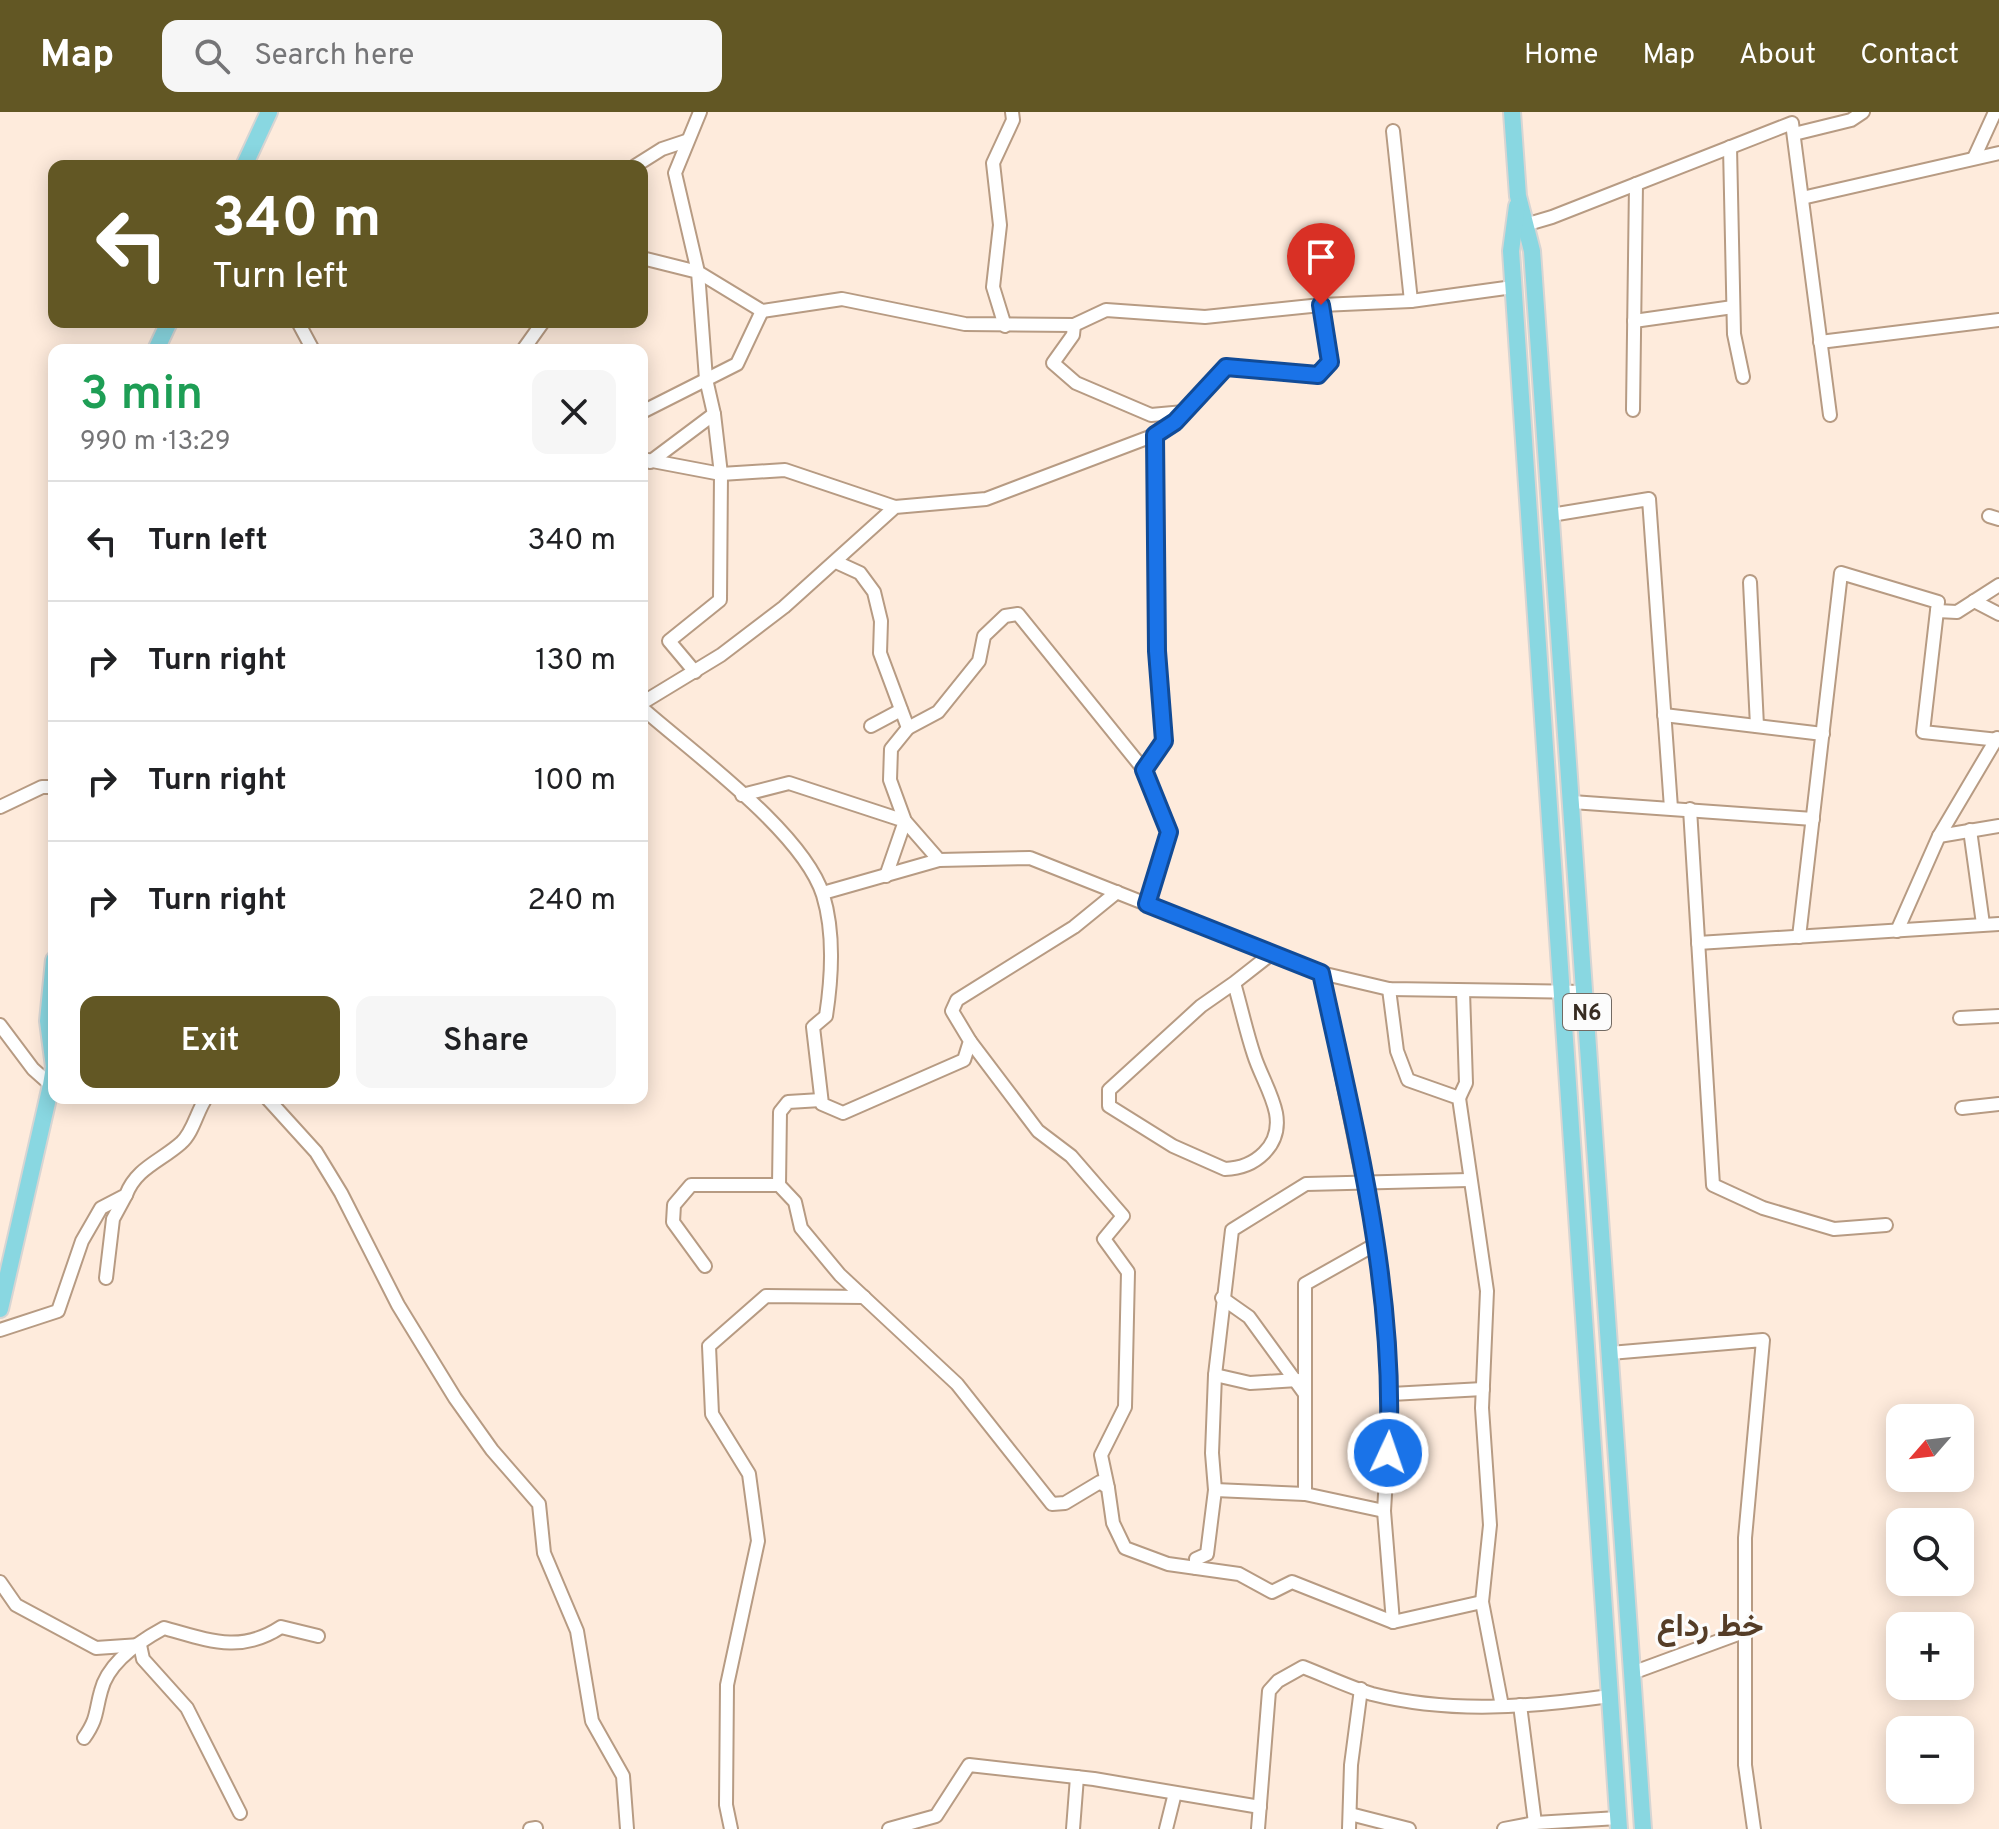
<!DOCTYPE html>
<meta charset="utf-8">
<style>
:root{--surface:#fff;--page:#f6f6f6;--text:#202124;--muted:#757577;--line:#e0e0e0;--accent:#625724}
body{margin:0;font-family:Overpass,Vazirmatn,sans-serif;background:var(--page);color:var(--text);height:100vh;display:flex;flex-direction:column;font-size:30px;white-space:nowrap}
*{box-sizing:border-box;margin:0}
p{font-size:26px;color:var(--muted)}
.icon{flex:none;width:44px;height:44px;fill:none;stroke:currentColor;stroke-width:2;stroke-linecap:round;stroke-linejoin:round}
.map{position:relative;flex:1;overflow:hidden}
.sheet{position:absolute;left:48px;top:232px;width:600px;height:760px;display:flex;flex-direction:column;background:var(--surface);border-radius:16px;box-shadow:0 4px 20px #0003}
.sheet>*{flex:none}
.top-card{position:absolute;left:48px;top:48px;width:600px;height:168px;border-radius:16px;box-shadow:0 4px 20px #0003;background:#625724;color:#fff;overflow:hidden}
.needle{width:52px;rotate:242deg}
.buttons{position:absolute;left:1886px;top:1292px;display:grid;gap:16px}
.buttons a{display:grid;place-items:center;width:88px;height:88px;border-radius:16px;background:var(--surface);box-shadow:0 4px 20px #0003;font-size:40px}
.pin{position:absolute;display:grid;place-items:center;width:68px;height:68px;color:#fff;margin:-82px -34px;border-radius:50% 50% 50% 0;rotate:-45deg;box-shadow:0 0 8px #0007}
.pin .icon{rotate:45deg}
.me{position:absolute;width:88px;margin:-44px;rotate:3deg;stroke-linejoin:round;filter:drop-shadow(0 0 6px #0008)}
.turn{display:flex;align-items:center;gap:28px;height:168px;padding:0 32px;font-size:36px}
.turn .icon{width:104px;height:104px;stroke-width:2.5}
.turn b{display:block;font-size:56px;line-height:68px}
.round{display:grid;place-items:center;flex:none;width:84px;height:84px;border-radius:16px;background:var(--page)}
.summary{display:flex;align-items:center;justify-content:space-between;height:136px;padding:0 32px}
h1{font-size:48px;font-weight:600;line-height:60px;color:#1e9e55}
.primary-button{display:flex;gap:16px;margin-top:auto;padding:16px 32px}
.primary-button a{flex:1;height:92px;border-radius:16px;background:var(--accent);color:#fff;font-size:32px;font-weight:600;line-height:92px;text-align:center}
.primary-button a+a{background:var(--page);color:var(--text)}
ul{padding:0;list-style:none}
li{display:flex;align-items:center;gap:24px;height:120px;padding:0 32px;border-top:2px solid var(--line)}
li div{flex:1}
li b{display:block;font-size:30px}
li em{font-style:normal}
header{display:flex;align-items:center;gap:48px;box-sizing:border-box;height:112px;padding:0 40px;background:var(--accent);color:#fff}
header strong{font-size:38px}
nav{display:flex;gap:44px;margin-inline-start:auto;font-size:28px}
.search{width:560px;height:72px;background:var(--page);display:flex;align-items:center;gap:20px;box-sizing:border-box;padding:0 28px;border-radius:16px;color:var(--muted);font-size:30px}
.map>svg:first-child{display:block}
</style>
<header>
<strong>Map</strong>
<div class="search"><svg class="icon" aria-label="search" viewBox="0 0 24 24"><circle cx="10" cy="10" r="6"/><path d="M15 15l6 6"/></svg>Search here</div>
<nav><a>Home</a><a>Map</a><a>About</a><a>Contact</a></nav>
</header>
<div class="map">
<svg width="1999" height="1717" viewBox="0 0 1999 1717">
<rect width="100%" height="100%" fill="#feebdc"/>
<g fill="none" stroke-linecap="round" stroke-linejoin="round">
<defs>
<g id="minor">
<polyline points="700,0 675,61 698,160 762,199 842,187 965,212 1074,213 1106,198 1205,205 1321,193 1411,189 1513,175"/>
<polyline points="1393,19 1411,189"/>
<polyline points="1794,22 1851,8 1863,0"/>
<polyline points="1730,35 1734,222 1743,265"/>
<polyline points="1974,46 1995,0"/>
<polyline points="635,54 662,37 686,29"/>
<polyline points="1802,86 1999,41"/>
<polyline points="1518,115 1552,105 1792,11 1830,303"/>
<polyline points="642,146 698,160 706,267 714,302 721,362 720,488 669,529 695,560"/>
<polyline points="1634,209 1733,195"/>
<polyline points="298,210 313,238"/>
<polyline points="1074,213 1073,223 1053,251 1076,271 1151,303 1184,300"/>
<polyline points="1005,214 993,175 1000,113 993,51 1013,8 1012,0"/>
<polyline points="1820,230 1999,208"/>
<polyline points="523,238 543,210"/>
<polyline points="1633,298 1636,72"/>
<polyline points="642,300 737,252 762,199"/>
<polyline points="642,347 721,362 785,358 895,395"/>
<polyline points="650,350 714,302"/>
<polyline points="1551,403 1649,387 1671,696"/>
<polyline points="1989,404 1999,407"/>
<polyline points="836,450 860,461 874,480 881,509 880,541 908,616"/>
<polyline points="1750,470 1757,614"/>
<polyline points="1974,489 1999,502"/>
<polyline points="1937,499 1957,500 1999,473"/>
<polyline points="642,591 721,543 784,495 895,395 986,387 1155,323 1175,310 1226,255 1318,263 1330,250 1321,193"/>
<path d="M642 596C693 641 803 720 823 783 835 822 832 865 826 904L813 915 822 992 843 1001 964 948 970 929 952 899 957 888 1074 815 1117 780"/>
<polyline points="1664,603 1823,622"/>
<polyline points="871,614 901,598"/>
<polyline points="1144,658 1164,629 1157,539 1155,323"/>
<polyline points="742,683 789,671 905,709 886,764"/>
<polyline points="1572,690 1813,707"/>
<polyline points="0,695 42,675 54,675"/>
<polyline points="1690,697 1713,1073 1763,1096 1834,1117 1886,1113"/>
<polyline points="1970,718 1983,812"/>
<polyline points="1939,724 1999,714"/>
<polyline points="939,748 905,709 890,668 891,637 908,616 938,600 979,549 984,524 1005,504 1018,502 1144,658 1169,720 1147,792"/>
<polyline points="823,781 939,748 1030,746 1321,861 1389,877 1585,880"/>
<polyline points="1897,819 1939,724 1997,626"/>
<polyline points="1799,825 1841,461 1938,490 1923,620 1999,628"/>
<polyline points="1698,831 1999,812"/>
<polyline points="1321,861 1376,1132 1391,1282 1384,1399 1393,1510 1482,1490"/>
<path d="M1234 871 1201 894 1109 978V994L1173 1034 1225 1057C1255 1056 1282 1034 1276 1001 1272 981 1260 962 1254 943 1246 919 1241 895 1234 871L1271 842"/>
<polyline points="1389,877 1397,939 1408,968 1459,986 1487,1179 1482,1296 1490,1413 1482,1490 1502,1594"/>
<polyline points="1960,906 1999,904"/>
<polyline points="0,913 33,957 51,973"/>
<polyline points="970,929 1038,1019 1071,1044 1123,1104 1104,1127 1128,1160 1125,1295 1101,1343 1108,1376"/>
<polyline points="267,986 316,1040 341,1081 398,1193 455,1286 492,1338 539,1392 544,1441 577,1519 592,1609 623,1664 627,1717"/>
<polyline points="1459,986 1466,971 1463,879"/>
<polyline points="1962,996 1999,992"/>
<polyline points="779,1073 795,1090 801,1116 840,1163 957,1272 1052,1392 1065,1391 1100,1370 1108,1376 1113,1411 1125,1436 1168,1452 1239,1462 1272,1480 1292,1470 1393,1510"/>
<polyline points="705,1154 673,1110 674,1093 691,1073 779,1073 780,1000 788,990 821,988"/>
<polyline points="106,1166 113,1107 126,1083"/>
<polyline points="1222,1186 1249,1205 1305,1282"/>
<path d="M0 1218 58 1199 82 1129 101 1096 126 1083C136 1056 161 1049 181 1031 193 1021 197 999 206 986"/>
<polyline points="1610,1241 1763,1228 1745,1426 1745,1653 1754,1717"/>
<polyline points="1215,1263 1250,1271 1298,1268"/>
<polyline points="1391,1282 1483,1277"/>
<polyline points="1215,1378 1305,1382 1384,1399"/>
<polyline points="1305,1382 1305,1172 1376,1132"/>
<polyline points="1196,1456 1196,1447 1207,1442 1215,1378 1212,1341 1215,1263 1232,1118 1306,1072 1469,1068"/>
<polyline points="0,1470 16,1493 96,1536 140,1533 143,1547 187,1596 240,1701"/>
<polyline points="1632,1561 1746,1519"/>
<polyline points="1520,1593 1535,1711"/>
<path d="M84 1626C98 1606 95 1600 101 1579 108 1550 140 1529 164 1516 208 1528 240 1542 281 1515L318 1524"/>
<polyline points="1350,1702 1409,1717"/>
<polyline points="530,1717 536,1716"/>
<polyline points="731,1717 726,1693 727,1573 758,1429 749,1362 712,1302 709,1234 766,1184 864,1185"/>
<polyline points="889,1717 936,1704 969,1653 1094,1667 1260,1695"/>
<polyline points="1073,1717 1077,1665"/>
<polyline points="1166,1717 1175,1681"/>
<path d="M1258 1717 1269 1579 1278 1569 1303 1555C1326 1564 1349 1575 1372 1582 1451 1602 1531 1595 1610 1584"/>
<polyline points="1349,1717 1351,1653 1361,1577"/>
<polyline points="1504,1717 1535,1711 1618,1706"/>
</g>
<g id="major">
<polyline points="1512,0 1518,84 1532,139 1643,1717"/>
<polyline points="244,54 269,0"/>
<polyline points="1517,94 1511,139 1619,1717"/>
<polyline points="156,238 169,210"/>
<polyline points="0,1197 51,973 54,955 48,909 54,848"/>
</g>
</defs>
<use href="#minor" stroke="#b79b83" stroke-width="16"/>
<use href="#major" stroke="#d7d5d3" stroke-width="20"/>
<use href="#minor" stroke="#fff" stroke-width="12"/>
<use href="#major" stroke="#89d7e1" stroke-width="16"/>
</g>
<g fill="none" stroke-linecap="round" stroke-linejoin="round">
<defs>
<path id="route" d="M1321 193 1330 250 1318 263 1226 255 1175 310 1155 323 1157 539 1164 629 1144 658 1169 720 1147 792 1321 861C1355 1018 1397 1179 1388 1341"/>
</defs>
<use href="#route" stroke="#114b97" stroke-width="20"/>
<use href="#route" stroke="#1a73e8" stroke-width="14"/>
</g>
<g text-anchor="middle" stroke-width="6" stroke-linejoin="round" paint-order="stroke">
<rect fill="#fcfcfc" stroke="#726a63" stroke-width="2" x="1563" y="882" width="48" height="36" rx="6"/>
<g font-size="22" font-weight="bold" fill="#372c22">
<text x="1587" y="908">N6</text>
</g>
<g font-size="32" font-weight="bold" fill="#553d27" stroke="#fcfcfc">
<text x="1710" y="1524">خط رداع</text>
</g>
</g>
</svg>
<div class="buttons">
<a><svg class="needle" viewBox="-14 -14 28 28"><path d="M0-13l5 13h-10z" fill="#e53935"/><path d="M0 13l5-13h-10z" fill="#757577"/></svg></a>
<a><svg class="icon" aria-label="search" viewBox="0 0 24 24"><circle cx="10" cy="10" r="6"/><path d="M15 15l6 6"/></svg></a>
<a>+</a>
<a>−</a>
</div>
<div class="pin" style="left:1321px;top:193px;background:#d93025"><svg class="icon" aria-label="arrive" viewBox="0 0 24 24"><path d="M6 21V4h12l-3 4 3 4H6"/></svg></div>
<svg class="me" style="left:1388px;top:1341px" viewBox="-20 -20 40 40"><circle r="17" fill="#1a73e8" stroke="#fff" stroke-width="3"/><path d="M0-11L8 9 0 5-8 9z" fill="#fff"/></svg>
<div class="top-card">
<div class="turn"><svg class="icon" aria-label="left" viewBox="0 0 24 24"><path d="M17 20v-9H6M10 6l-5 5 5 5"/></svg><div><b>340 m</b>Turn left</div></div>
</div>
<section class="sheet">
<div class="summary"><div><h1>3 min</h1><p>990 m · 13:29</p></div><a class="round"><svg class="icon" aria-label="close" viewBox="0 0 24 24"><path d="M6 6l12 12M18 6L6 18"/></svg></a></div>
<ul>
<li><svg class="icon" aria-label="left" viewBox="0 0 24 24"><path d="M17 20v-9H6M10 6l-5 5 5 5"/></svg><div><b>Turn left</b></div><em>340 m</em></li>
<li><svg class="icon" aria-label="right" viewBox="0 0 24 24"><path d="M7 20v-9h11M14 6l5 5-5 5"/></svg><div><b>Turn right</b></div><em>130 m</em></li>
<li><svg class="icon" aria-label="right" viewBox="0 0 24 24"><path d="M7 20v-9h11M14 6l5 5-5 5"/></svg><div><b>Turn right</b></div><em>100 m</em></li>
<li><svg class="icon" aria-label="right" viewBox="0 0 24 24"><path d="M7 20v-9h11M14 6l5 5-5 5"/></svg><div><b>Turn right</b></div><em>240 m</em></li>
</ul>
<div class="primary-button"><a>Exit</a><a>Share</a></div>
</section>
</div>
